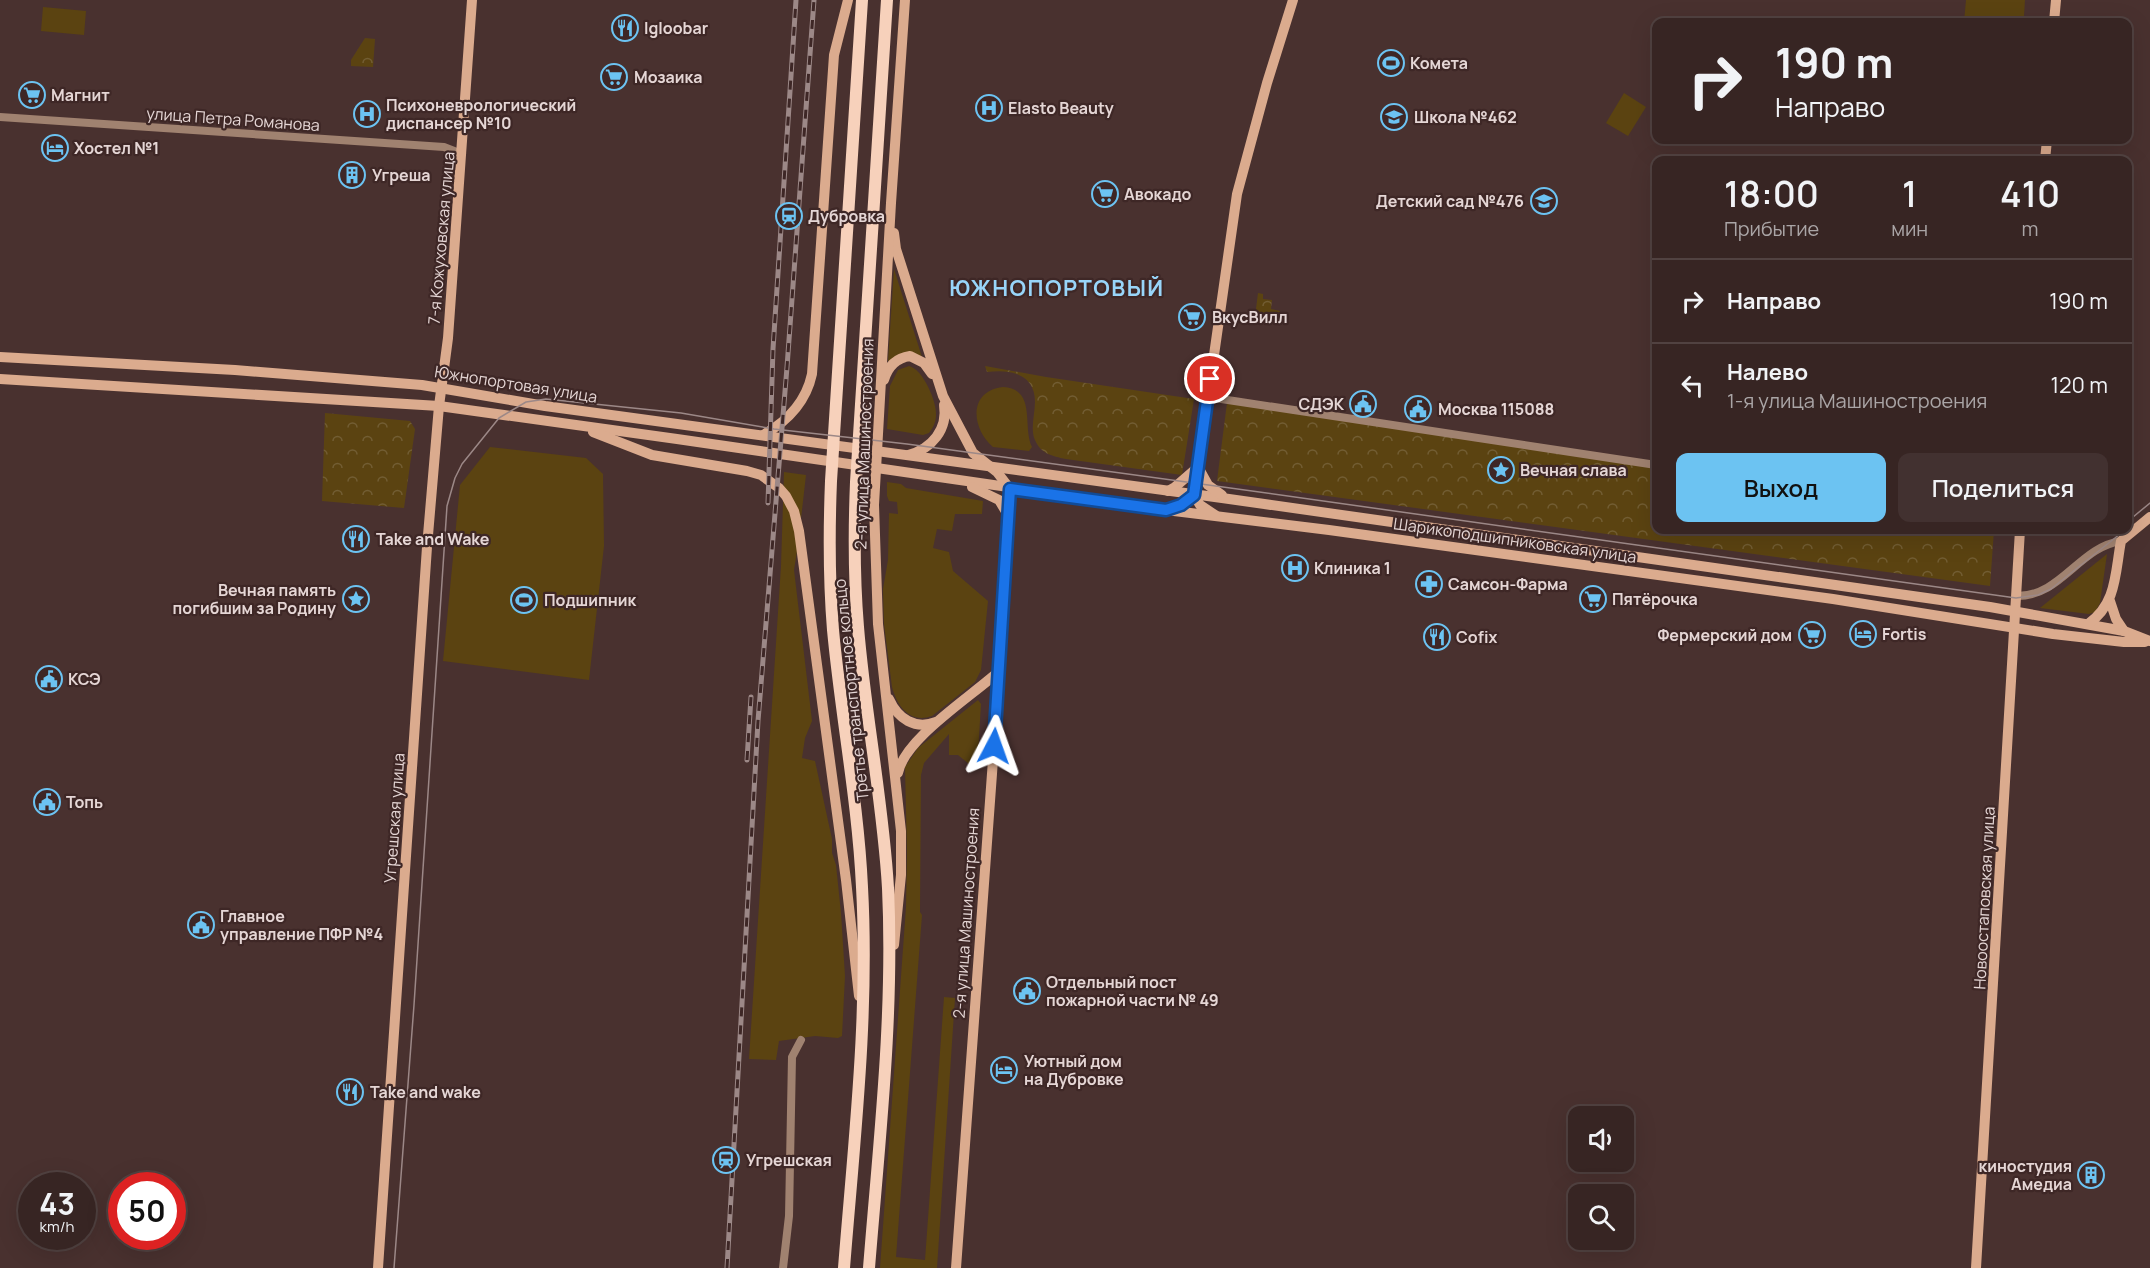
<!DOCTYPE html>
<html lang="ru">
<meta charset="utf-8">
<style>
:root{--surface:#372523;--page:#423130;--text:#f1f3f6;--muted:#aaa5a6;--line:#514241;--accent:#6cc3f2}
body{margin:0;font-family:Manrope,sans-serif;background:var(--page);color:var(--text);height:100vh;display:flex;flex-direction:column;font-size:22px;white-space:nowrap}
*{box-sizing:border-box;margin:0}
p{font-size:20px;color:var(--muted)}
.icon{flex:none;width:33px;height:33px;fill:none;stroke:currentColor;stroke-width:2;stroke-linecap:round;stroke-linejoin:round}
.map{position:relative;flex:1;overflow:hidden}
.side{position:absolute;left:1652px;top:156px;width:480px;height:378px;display:flex;flex-direction:column;background:var(--surface);border-radius:12px;box-shadow:0 6px 24px #0002,0 0 0 2px var(--line)}
.side>*{flex:none}
.guide{position:absolute;left:1652px;top:18px;width:480px;height:126px;border-radius:12px;box-shadow:0 6px 24px #0002,0 0 0 2px var(--line);background:#372523;color:var(--text);overflow:hidden}
.tools{position:absolute;left:1568px;top:1106px;display:grid;gap:12px}
.tools a{display:grid;place-items:center;width:66px;height:66px;border-radius:12px;background:var(--surface);box-shadow:0 6px 24px #0002,0 0 0 2px var(--line);font-size:30px}
.speed{position:absolute;left:18px;top:1172px;display:flex;gap:12px;font-size:30px;font-weight:700;text-align:center}
.speed>*{display:grid;place-content:center;width:78px;height:78px;border-radius:50%;background:var(--surface);box-shadow:0 6px 24px #0002,0 0 0 2px var(--line);line-height:1}
.speed small{font-size:15px;font-weight:400}
.speed .limit{border:9px solid #d22;background:#fff;color:#111}
.pin{position:absolute;display:grid;place-items:center;width:51px;height:51px;color:#fff;margin:-26px;border:3px solid #fff;border-radius:50%;box-shadow:0 2px 6px #0007}
.me{position:absolute;width:66px;margin:-33px;rotate:4deg;stroke-linejoin:round;filter:drop-shadow(0 0 4px #0008)}
.turn{display:flex;align-items:center;gap:21px;height:126px;padding:0 24px;font-size:27px}
.turn .icon{width:78px;height:78px;stroke-width:2.5}
.turn b{display:block;font-size:42px;line-height:51px}
.eta{display:flex;justify-content:space-evenly;align-items:center;height:102px;text-align:center}
.eta b{font-size:36px;font-weight:600;line-height:42px}
.action{display:flex;gap:12px;margin-top:auto;padding:12px 24px}
.action a{flex:1;height:69px;border-radius:12px;background:var(--accent);color:#111;font-size:24px;font-weight:600;line-height:69px;text-align:center}
.action a+a{background:var(--page);color:var(--text)}
ul{padding:0;list-style:none}
li{display:flex;align-items:center;gap:18px;height:84px;padding:0 24px;border-top:2px solid var(--line)}
li div{flex:1}
li b{display:block;font-size:22px}
li em{font-style:normal}
.map>svg:first-child{display:block}
</style>
<div class="map">
<svg width="2150" height="1268" viewBox="0 0 2150 1268">
<defs>
<pattern id="park-crowns" width="20" height="18" patternUnits="userSpaceOnUse" patternTransform="scale(1.5)"><rect width="20" height="18" fill="#5b4311"/><path d="M2 6a3 3 0 1 1 6 0M12 15a3 3 0 1 1 6 0" fill="none" stroke="#725d33"/></pattern>
</defs>
<rect width="100%" height="100%" fill="#49312f"/>
<g fill="#5b4311">
<polygon points="1966,0 2025,0 2024,16 2012,22 1964,22"/>
<polygon points="43,7 86,11 84,35 41,31"/>
<polygon points="1624,93 1646,107 1628,136 1606,123"/>
<polygon points="894,269 922,357 888,361"/>
<path d="M909 366C923 369 937 402 936 415 936 422 933 428 929 433L923 435 887 429 890 386 898 370Z"/>
<path d="M1003 387C1037 389 1022 427 1032 447L1029 451 993 447C971 428 968 391 1003 387Z"/>
<polygon points="490,447 586,458 603,474 604,546 589,680 443,661 460,485"/>
<polygon points="784,472 806,475 798,545 794,570 812,721 805,738 802,758 815,761 832,839 832,853 836,865 841,913 845,976 842,1036 838,1038 815,1036 779,1041 776,1060 749,1059 781,566"/>
<path d="M887 482 901 484 906 488 983 501 982 514H955L952 531 937 529 933 548 949 552 953 571 988 601 981 670 975 682 932 716C910 724 897 706 892 687L884 624 883 589 888 560 889 513 898 514 897 502 889 501 887 496Z"/>
<polygon points="2107,554 2100,603 2095,612 2089,614 2040,608"/>
<polygon points="978,700 981,704 978,754 974,768 958,755 949,755 949,734 924,763 921,775 920,912 922,915 896,1257 925,1260 944,997 955,998 937,1268 880,1268 906,907 907,853 905,767 918,748"/>
</g>
<g fill="url(#park-crowns)">
<polygon points="365,38 375,39 373,67 351,66 351,60"/>
<polygon points="1258,293 1263,294 1263,299 1272,300 1271,309 1280,311 1278,320 1255,317"/>
<path d="M985 366 1046 377 1194 399 1182 475 1066 459C1052 456 1041 454 1035 440 1030 429 1035 414 1035 402 1035 373 1009 369 987 372Z"/>
<polygon points="1227,403 1656,467 1656,530 1994,530 1990,586 1217,481"/>
<polygon points="325,413 410,421 415,429 404,508 322,501"/>
</g>
<g fill="none" stroke-linecap="round" stroke-linejoin="round">
<g stroke="#a08270" stroke-width="8">
<polyline points="0,117 444,147 462,154"/>
<polyline points="1208,397 1656,465"/>
<path d="M2016 596C2061 597 2079 547 2121 541"/>
<polyline points="783,1268 789,1216 792,1057 801,1040"/>
</g>
<g stroke="#dbab8e" stroke-width="10">
<polyline points="2054,22 2056,0"/>
<polyline points="2045,160 2047,140"/>
<polyline points="894,233 896,249 943,396 973,453 997,472 1010,489"/>
<polyline points="0,357 235,370 422,385 545,406 1222,498 1990,607 2124,631 2150,641"/>
<polyline points="0,379 439,406 677,439 1166,510 1329,530 1833,599 2053,634 2124,642 2145,642"/>
<path d="M884 380C888 366 896 358 910 356L924 363 932 374"/>
<polyline points="593,432 652,455 747,471 761,475 779,488 786,496 794,511 799,531 846,880 859,996"/>
<path d="M763 435C788 421 806 402 812 374L834 55 848 0"/>
<path d="M908 455C932 449 948 429 944 405"/>
<polyline points="1198,467 1208,485 1222,495"/>
<polyline points="972,487 999,500 1008,515"/>
<polyline points="1168,491 1175,487 1198,467"/>
<polyline points="1194,495 1237,194 1267,83 1293,0"/>
<polyline points="1194,495 1200,505 1215,515"/>
<polyline points="2110,601 2116,619 2124,631"/>
<path d="M2088 624C2117 604 2115 573 2121 541L2150 517"/>
<path d="M889 699C898 719 915 730 936 722"/>
<path d="M898 773C904 739 972 696 998 672"/>
<polyline points="894,945 901,875 901,831 878,624 874,505 891,203 905,0"/>
<polyline points="378,1268 427,547 439,406 448,338 472,0"/>
<polyline points="956,1268 997,705 1010,489"/>
<polyline points="1976,1268 2020,530"/>
</g>
<g stroke="#f7d1bb" stroke-width="12">
<path d="M844 1268C854 1142 869 1014 862 887 858 801 841 716 833 630 829 581 829 531 831 481L862 0"/>
<path d="M869 1268C879 1142 894 1015 888 888 883 801 865 714 858 627 854 579 854 530 856 482L887 0"/>
</g>
<g stroke="#9c8887" stroke-width="1.5">
<polyline points="2127,522 2150,503"/>
<polyline points="394,1268 414,1005 447,506 455,478 462,464 499,418 526,402 546,399 681,413 774,429 907,444 1223,487 2016,598 2038,595 2051,589 2125,530"/>
</g>
<defs>
<g id="rail">
<polyline points="768,503 773,349 796,0"/>
<polyline points="747,760 751,697"/>
<polyline points="727,1268 758,721 787,367 814,0"/>
</g>
</defs>
<use href="#rail" stroke="#9c8887" stroke-width="5"/>
<use href="#rail" stroke="#3e2726" stroke-width="3" stroke-dasharray="9" stroke-linecap="butt"/>
</g>
<g fill="none" stroke-linecap="round" stroke-linejoin="round">
<defs>
<polyline id="route" points="994,746 1010,489 1166,510 1181,505 1194,495 1210,379"/>
</defs>
<use href="#route" stroke="#114b97" stroke-width="15"/>
<use href="#route" stroke="#1a73e8" stroke-width="10"/>
</g>
<defs>
<symbol id="restaurant-ring" viewBox="-11 -11 22 22"><circle r="9.5" fill="#3e2726" stroke="#6cc3f2" stroke-width="1.5"/><path d="M-5-6h1v4h1v-4h1v4h1v-4h1v5L-1.5 .5V6h-2V.5L-5-1ZM5-6V6H3V1.5H1.5Q1.5-4 5-6Z" fill="#6cc3f2"/></symbol>
<symbol id="stadium-ring" viewBox="-11 -11 22 22"><circle r="9.5" fill="#3e2726" stroke="#6cc3f2" stroke-width="1.5"/><path d="M0-5a6.5 5 0 1 0 0 10a6.5 5 0 1 0 0-10ZM-3.5-1.8h7v3.6h-7Z" fill="#6cc3f2"/></symbol>
<symbol id="supermarket-ring" viewBox="-11 -11 22 22"><circle r="9.5" fill="#3e2726" stroke="#6cc3f2" stroke-width="1.5"/><path d="M-6-5.5h2.5l.6 2H6L4.5 2H-2.5L-4.4-4H-6ZM-1.5 3.2a1.3 1.3 0 1 0 .1 0ZM3 3.2a1.3 1.3 0 1 0 .1 0Z" fill="#6cc3f2"/></symbol>
<symbol id="hospital-ring" viewBox="-11 -11 22 22"><circle r="9.5" fill="#3e2726" stroke="#6cc3f2" stroke-width="1.5"/><path d="M-5-5h3v3.5h4V-5h3V5h-3V1.5h-4V5h-3Z" fill="#6cc3f2"/></symbol>
<symbol id="school-ring" viewBox="-11 -11 22 22"><circle r="9.5" fill="#3e2726" stroke="#6cc3f2" stroke-width="1.5"/><path d="M0-5L7-2L0 1L-7-2ZM-4 1L0 2.5L4 1V4Q0 6-4 4Z" fill="#6cc3f2"/></symbol>
<symbol id="hotel-ring" viewBox="-11 -11 22 22"><circle r="9.5" fill="#3e2726" stroke="#6cc3f2" stroke-width="1.5"/><path d="M-6-4.5h1.5V1H6V5H4.5V3h-9V5H-6ZM-4 0a1.8 1.8 0 1 1 3.6 0ZM.5 0V-2.5h3Q6-2.5 6 0Z" fill="#6cc3f2"/></symbol>
<symbol id="building-ring" viewBox="-11 -11 22 22"><circle r="9.5" fill="#3e2726" stroke="#6cc3f2" stroke-width="1.5"/><path d="M-4-6H4V6H1V3H-1V6H-4ZM-2.5-4.3h1.7v1.8h-1.7ZM.8-4.3h1.7v1.8H.8ZM-2.5-1h1.7V.8h-1.7ZM.8-1h1.7V.8H.8Z" fill="#6cc3f2"/></symbol>
<symbol id="station-ring" viewBox="-11 -11 22 22"><circle r="9.5" fill="#3e2726" stroke="#6cc3f2" stroke-width="1.5"/><path d="M-3-6H3Q5-6 5-4V2Q5 4 3 4L4.5 6H3L1.5 4h-3L-3 6H-4.5L-3 4Q-5 4-5 2V-4Q-5-6-3-6ZM-3.5-4v3h7v-3ZM-3.5 1v1.5H-2V1ZM2 1v1.5H3.5V1Z" fill="#6cc3f2"/></symbol>
<symbol id="civic-ring" viewBox="-11 -11 22 22"><circle r="9.5" fill="#3e2726" stroke="#6cc3f2" stroke-width="1.5"/><path d="M-.6-6.5H3V-4.5H.6V-3L4-1V1h2V6H-6V1h2V-1L-.6-3ZM-1.2 2.5V6h2.4V2.5Z" fill="#6cc3f2"/></symbol>
<symbol id="sight-ring" viewBox="-11 -11 22 22"><circle r="9.5" fill="#3e2726" stroke="#6cc3f2" stroke-width="1.5"/><path d="M0-6L1.8-2.2L6-1.7L2.9 1.2L3.7 5.4L0 3.3L-3.7 5.4L-2.9 1.2L-6-1.7L-1.8-2.2Z" fill="#6cc3f2"/></symbol>
<symbol id="pharmacy-ring" viewBox="-11 -11 22 22"><circle r="9.5" fill="#3e2726" stroke="#6cc3f2" stroke-width="1.5"/><path d="M-2-6h4v4h4v4h-4v4h-4v-4h-4v-4h4Z" fill="#6cc3f2"/></symbol>
</defs>
<g fill-rule="evenodd">
<use href="#restaurant-ring" x="610" y="13" width="30" height="30"/>
<use href="#stadium-ring" x="1376" y="48" width="30" height="30"/>
<use href="#supermarket-ring" x="599" y="62" width="30" height="30"/>
<use href="#supermarket-ring" x="17" y="80" width="30" height="30"/>
<use href="#hospital-ring" x="974" y="93" width="30" height="30"/>
<use href="#hospital-ring" x="352" y="99" width="30" height="30"/>
<use href="#school-ring" x="1379" y="102" width="30" height="30"/>
<use href="#hotel-ring" x="40" y="133" width="30" height="30"/>
<use href="#building-ring" x="337" y="160" width="30" height="30"/>
<use href="#supermarket-ring" x="1090" y="179" width="30" height="30"/>
<use href="#school-ring" x="1529" y="186" width="30" height="30"/>
<use href="#station-ring" x="774" y="201" width="30" height="30"/>
<use href="#supermarket-ring" x="1177" y="302" width="30" height="30"/>
<use href="#civic-ring" x="1348" y="389" width="30" height="30"/>
<use href="#civic-ring" x="1403" y="394" width="30" height="30"/>
<use href="#sight-ring" x="1486" y="455" width="30" height="30"/>
<use href="#restaurant-ring" x="341" y="524" width="30" height="30"/>
<use href="#hospital-ring" x="1280" y="553" width="30" height="30"/>
<use href="#pharmacy-ring" x="1414" y="569" width="30" height="30"/>
<use href="#sight-ring" x="341" y="584" width="30" height="30"/>
<use href="#supermarket-ring" x="1578" y="584" width="30" height="30"/>
<use href="#stadium-ring" x="509" y="585" width="30" height="30"/>
<use href="#hotel-ring" x="1848" y="619" width="30" height="30"/>
<use href="#supermarket-ring" x="1797" y="620" width="30" height="30"/>
<use href="#restaurant-ring" x="1422" y="622" width="30" height="30"/>
<use href="#civic-ring" x="34" y="664" width="30" height="30"/>
<use href="#civic-ring" x="32" y="787" width="30" height="30"/>
<use href="#civic-ring" x="186" y="910" width="30" height="30"/>
<use href="#civic-ring" x="1012" y="976" width="30" height="30"/>
<use href="#hotel-ring" x="989" y="1055" width="30" height="30"/>
<use href="#restaurant-ring" x="335" y="1077" width="30" height="30"/>
<use href="#station-ring" x="711" y="1145" width="30" height="30"/>
<use href="#building-ring" x="2076" y="1160" width="30" height="30"/>
</g>
<g text-anchor="middle" stroke-width="4.5" stroke-linejoin="round" paint-order="stroke">
<g font-size="16" font-weight="bold" fill="#e5d6d5" stroke="#3e2726" text-anchor="start">
<text x="644" y="34">Igloobar</text>
<text x="1410" y="69">Комета</text>
<text x="634" y="83">Мозаика</text>
<text x="51" y="101">Магнит</text>
<text x="386" y="111">Психоневрологический<tspan x="386" dy="18">диспансер №10</tspan></text>
<text x="1008" y="114">Elasto Beauty</text>
<text x="1414" y="123">Школа №462</text>
<text x="74" y="154">Хостел №1</text>
<text x="372" y="181">Угреша</text>
<text x="1124" y="200">Авокадо</text>
<text x="1524" y="207" text-anchor="end">Детский сад №476</text>
<text x="808" y="222">Дубровка</text>
<text x="1212" y="323">ВкусВилл</text>
<text x="1344" y="410" text-anchor="end">СДЭК</text>
<text x="1438" y="415">Москва 115088</text>
<text x="1520" y="476">Вечная слава</text>
<text x="376" y="545">Take and Wake</text>
<text x="1314" y="574">Клиника 1</text>
<text x="1448" y="590">Самсон-Фарма</text>
<text x="336" y="596" text-anchor="end">Вечная память<tspan x="336" dy="18">погибшим за Родину</tspan></text>
<text x="1612" y="605">Пятёрочка</text>
<text x="544" y="606">Подшипник</text>
<text x="1882" y="640">Fortis</text>
<text x="1792" y="641" text-anchor="end">Фермерский дом</text>
<text x="1456" y="643">Cofix</text>
<text x="68" y="685">КСЭ</text>
<text x="66" y="808">Топь</text>
<text x="220" y="922">Главное<tspan x="220" dy="18">управление ПФР №4</tspan></text>
<text x="1046" y="988">Отдельный пост<tspan x="1046" dy="18">пожарной части № 49</tspan></text>
<text x="1024" y="1067">Уютный дом<tspan x="1024" dy="18">на Дубровке</tspan></text>
<text x="370" y="1098">Take and wake</text>
<text x="746" y="1166">Угрешская</text>
<text x="2072" y="1172" text-anchor="end">киностудия<tspan x="2072" dy="18">Амедиа</tspan></text>
</g>
<g font-size="16" fill="#e5d6d5" stroke="#3e2726">
<text transform="translate(233 119) rotate(4)" y="6">улица Петра Романова</text>
<text transform="translate(441 238) rotate(-85)" y="6">7-я Кожуховская улица</text>
<text transform="translate(516 384) rotate(9)" y="6">Южнопортовая улица</text>
<text transform="translate(864 444) rotate(-88)" y="6">2-я улица Машиностроения</text>
<text transform="translate(1515 540) rotate(8)" y="6">Шарикоподшипниковская улица</text>
<text transform="translate(851 690) rotate(-96)" y="6">Третье транспортное кольцо</text>
<text transform="translate(394 818) rotate(-86)" y="6">Угрешская улица</text>
<text transform="translate(1984 898) rotate(-87)" y="6">Новоостаповская улица</text>
<text transform="translate(966 913) rotate(-86)" y="6">2-я улица Машиностроения</text>
</g>
<g font-size="22" font-weight="bold" letter-spacing="1.5" fill="#98d5f9" stroke="#3e2726">
<text x="1057" y="296">ЮЖНОПОРТОВЫЙ</text>
</g>
</g>
</svg>
<div class="tools">
<a><svg class="icon" aria-label="sound" viewBox="0 0 24 24"><path d="M4 9h4l5-4v14l-5-4H4zM17 9q2 3 0 6"/></svg></a>
<a><svg class="icon" aria-label="search" viewBox="0 0 24 24"><circle cx="10" cy="10" r="6"/><path d="M15 15l6 6"/></svg></a>
</div>
<div class="speed"><div>43<small>km/h</small></div><div class="limit">50</div></div>
<div class="pin" style="left:1210px;top:379px;background:#d93025"><svg class="icon" aria-label="arrive" viewBox="0 0 24 24"><path d="M6 21V4h12l-3 4 3 4H6"/></svg></div>
<svg class="me" style="left:994px;top:746px" viewBox="-20 -20 40 40"><path d="M0-17L14 15 0 8-14 15z" fill="#1a73e8" stroke="#fff" stroke-width="4"/></svg>
<div class="guide">
<div class="turn"><svg class="icon" aria-label="right" viewBox="0 0 24 24"><path d="M7 20v-9h11M14 6l5 5-5 5"/></svg><div><b>190 m</b>Направо</div></div>
</div>
<section class="side">
<div class="eta">
<div><b>18:00</b><p>Прибытие</p></div>
<div><b>1</b><p>мин</p></div>
<div><b>410</b><p>m</p></div>
</div>
<ul>
<li><svg class="icon" aria-label="right" viewBox="0 0 24 24"><path d="M7 20v-9h11M14 6l5 5-5 5"/></svg><div><b>Направо</b></div><em>190 m</em></li>
<li><svg class="icon" aria-label="left" viewBox="0 0 24 24"><path d="M17 20v-9H6M10 6l-5 5 5 5"/></svg><div><b>Налево</b><p>1-я улица Машиностроения</p></div><em>120 m</em></li>
</ul>
<div class="action"><a>Выход</a><a>Поделиться</a></div>
</section>
</div>
